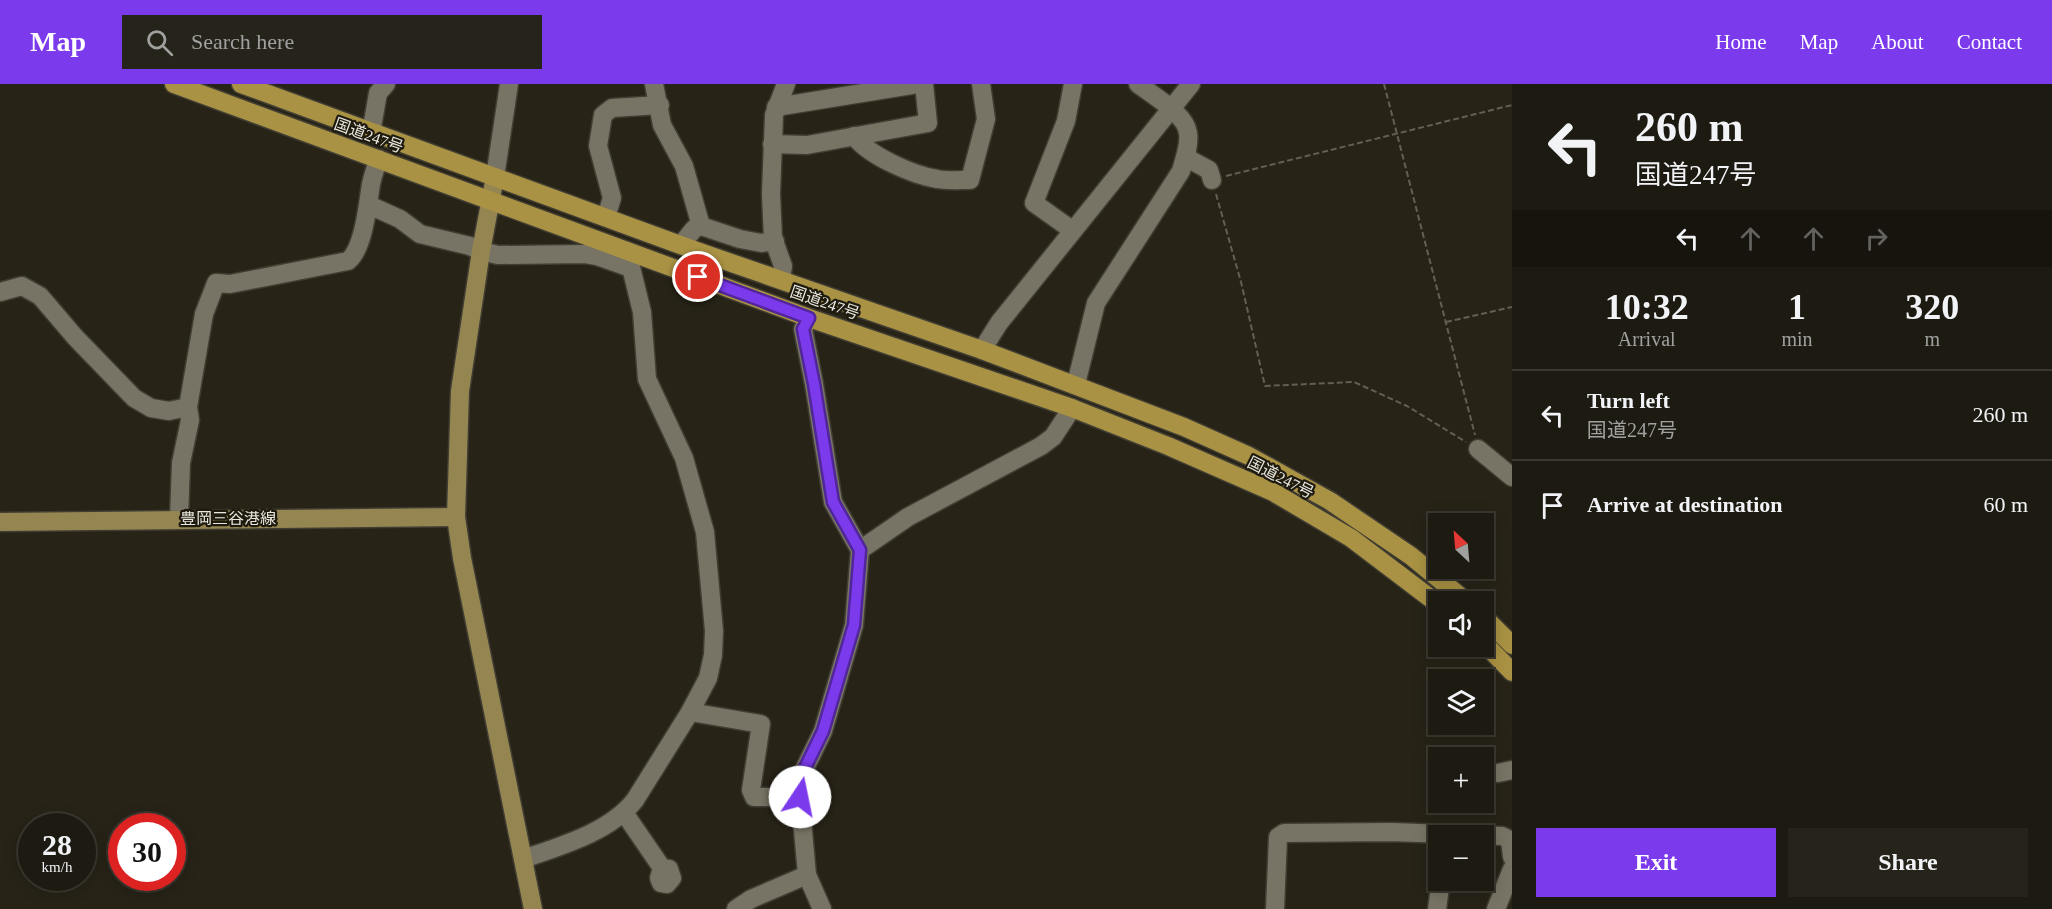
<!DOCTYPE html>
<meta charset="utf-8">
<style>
:root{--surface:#1d1a11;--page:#25231a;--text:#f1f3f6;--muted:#a0a19f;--line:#3b3831;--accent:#7c3aed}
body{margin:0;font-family:"Times New Roman","Noto Sans JP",serif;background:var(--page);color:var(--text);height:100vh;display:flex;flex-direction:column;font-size:22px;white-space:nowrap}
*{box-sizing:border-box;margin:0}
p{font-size:20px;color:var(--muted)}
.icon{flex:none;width:33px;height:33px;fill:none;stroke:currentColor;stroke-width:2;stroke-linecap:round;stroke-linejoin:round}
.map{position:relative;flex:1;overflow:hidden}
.panel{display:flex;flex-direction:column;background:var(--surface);width:540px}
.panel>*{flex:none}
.top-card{background:#1d1a11;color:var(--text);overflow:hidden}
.needle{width:39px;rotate:334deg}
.buttons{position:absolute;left:1428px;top:429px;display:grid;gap:12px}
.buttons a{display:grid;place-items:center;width:66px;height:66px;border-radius:0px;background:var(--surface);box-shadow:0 3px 15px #0003,0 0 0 2px var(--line);font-size:30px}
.speed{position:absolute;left:18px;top:729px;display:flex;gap:12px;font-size:30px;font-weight:700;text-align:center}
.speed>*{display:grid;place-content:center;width:78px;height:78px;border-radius:50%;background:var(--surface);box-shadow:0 3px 15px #0003,0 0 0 2px var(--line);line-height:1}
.speed small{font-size:15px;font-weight:400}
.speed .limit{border:9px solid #d22;background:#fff;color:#111}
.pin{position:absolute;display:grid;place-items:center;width:51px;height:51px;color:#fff;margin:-26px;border:3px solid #fff;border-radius:50%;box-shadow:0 2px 6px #0007}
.me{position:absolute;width:66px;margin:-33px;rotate:11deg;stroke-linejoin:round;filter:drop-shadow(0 0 4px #0008)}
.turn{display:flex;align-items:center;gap:21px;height:126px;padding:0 24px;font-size:27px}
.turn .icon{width:78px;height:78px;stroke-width:2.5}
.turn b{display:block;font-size:42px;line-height:51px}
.lanes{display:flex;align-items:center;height:57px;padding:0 24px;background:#0003;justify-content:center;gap:30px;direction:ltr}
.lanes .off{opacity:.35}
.eta{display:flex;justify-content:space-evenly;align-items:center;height:102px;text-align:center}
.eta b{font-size:36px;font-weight:700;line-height:42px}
.primary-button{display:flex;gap:12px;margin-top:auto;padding:12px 24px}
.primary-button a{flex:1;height:69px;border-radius:0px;background:var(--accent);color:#fff;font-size:24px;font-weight:700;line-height:69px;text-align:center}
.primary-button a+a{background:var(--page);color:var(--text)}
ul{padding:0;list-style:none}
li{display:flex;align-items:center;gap:18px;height:90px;padding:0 24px;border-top:2px solid var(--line)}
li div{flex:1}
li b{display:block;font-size:22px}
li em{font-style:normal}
header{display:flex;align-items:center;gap:36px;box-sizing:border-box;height:84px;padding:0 30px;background:var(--accent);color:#fff}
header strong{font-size:28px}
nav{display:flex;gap:33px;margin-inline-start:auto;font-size:21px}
.search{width:420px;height:54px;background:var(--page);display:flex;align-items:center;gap:15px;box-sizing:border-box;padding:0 21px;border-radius:0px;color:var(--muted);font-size:22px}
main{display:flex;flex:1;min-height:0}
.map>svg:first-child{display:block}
</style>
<header>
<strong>Map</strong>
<div class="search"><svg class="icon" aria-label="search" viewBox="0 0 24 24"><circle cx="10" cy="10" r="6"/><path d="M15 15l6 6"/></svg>Search here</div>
<nav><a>Home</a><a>Map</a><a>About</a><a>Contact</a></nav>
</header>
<main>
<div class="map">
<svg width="1512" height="825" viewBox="0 0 1512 825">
<rect width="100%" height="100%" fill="#272317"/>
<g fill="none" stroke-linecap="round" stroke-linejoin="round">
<defs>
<g id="minor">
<polyline points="654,0 662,41 684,82 701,142"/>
<polyline points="776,23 918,0"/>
<polyline points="371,49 378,9 386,0"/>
<path d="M854 52C869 72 913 91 937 95 947 97 960 96 970 96L986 35 981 0"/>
<polyline points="772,60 807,61 928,39 924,0"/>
<polyline points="1185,73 1209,86 1212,96"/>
<polyline points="495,93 509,0"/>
<polyline points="369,121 400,135 420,150 470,162 481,167 498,171 585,170 597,172 631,184"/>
<polyline points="606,133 612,114 598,62 603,31 612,24 660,21"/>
<polyline points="1072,146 1034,119 1066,37 1073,0"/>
<polyline points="681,161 694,145 701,142 740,155 761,159 775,157"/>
<polyline points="781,196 783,182 773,154 771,110 774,31 786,0"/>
<polyline points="0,208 22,202 40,212 75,253 134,314 151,324 169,327 188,323"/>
<polyline points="809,234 803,245 814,300 833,418 860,466 854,541 823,647 804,686 800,713 807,791 822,825"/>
<polyline points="982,266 999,239 1191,0"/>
<path d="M1076 300 1096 219 1181 87C1184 76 1190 61 1188 49 1186 30 1152 11 1138 0"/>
<polyline points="1478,365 1512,393"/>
<path d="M179 435 181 379 190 336 188 323 204 230 216 199 230 200 348 177C363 165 367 126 370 107 371 96 375 85 379 75"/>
<polyline points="860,466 908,433 1041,362 1053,353 1072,324"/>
<polyline points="690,628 761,640 751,706 754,713 800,713"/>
<polyline points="1498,689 1512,686"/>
<polyline points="625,730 662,784 669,785 672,794 667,800 661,799 659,794 662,784"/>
<path d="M523 775C561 762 610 748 635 716L690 628 708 594 713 571 714 547 705 448 684 374 647 295 642 228 627 167"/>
<polyline points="736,825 751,815 807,791"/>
<polyline points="1275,825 1278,753 1284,749 1391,748 1502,752 1510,756 1512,773"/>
<polyline points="1437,825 1441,796"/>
<polyline points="1496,825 1512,785"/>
</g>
<g id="major">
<polyline points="495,93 481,167 460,307 456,433 462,474 533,825"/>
<polyline points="0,438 456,433"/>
</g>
<g id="highway">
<polyline points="174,0 809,234 1072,324 1168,362 1273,408 1351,454 1438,520"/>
<polyline points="241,0 694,166 982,266 1184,343 1249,372 1330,417 1411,472 1467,518"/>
<polyline points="1484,533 1512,561"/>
<polyline points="1484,559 1512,588"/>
</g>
</defs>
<use href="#minor" stroke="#403d33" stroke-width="21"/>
<use href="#major" stroke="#403d33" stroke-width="21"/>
<use href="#highway" stroke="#403d33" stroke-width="21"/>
<g stroke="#635f54" stroke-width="2" stroke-dasharray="6 3" stroke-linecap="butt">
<polyline points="1384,0 1475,351"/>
<polyline points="1226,92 1512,21"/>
<polyline points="1216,110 1241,198 1265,302 1354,298 1407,322 1466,358"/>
<polyline points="1446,238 1512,223"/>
</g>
<use href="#minor" stroke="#787465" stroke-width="18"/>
<use href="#major" stroke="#958651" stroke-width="18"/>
<use href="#highway" stroke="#a99243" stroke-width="18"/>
</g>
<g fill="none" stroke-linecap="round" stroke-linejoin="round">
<defs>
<polyline id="route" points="698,193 809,234 803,245 814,300 833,418 860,466 854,541 823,647 804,686 800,713"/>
</defs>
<use href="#route" stroke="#51269a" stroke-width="15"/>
<use href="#route" stroke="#7c3aed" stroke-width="10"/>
</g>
<g text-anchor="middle" stroke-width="4.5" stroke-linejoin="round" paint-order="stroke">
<g font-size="16" fill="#e9e7df" stroke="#1e1a0e">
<text transform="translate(369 51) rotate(20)" y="6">国道247号</text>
<text transform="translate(825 218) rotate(19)" y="6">国道247号</text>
<text transform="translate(1281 393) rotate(27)" y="6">国道247号</text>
<text x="228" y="440">豊岡三谷港線</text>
</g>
</g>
</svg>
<div class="buttons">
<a><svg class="needle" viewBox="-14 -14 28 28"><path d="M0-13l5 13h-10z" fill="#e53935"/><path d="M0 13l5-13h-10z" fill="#a0a19f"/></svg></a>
<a><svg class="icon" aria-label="sound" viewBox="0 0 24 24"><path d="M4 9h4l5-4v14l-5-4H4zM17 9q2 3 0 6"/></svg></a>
<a><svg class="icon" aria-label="layers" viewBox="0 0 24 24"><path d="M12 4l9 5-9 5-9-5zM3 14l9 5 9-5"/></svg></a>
<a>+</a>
<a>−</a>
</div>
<div class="speed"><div>28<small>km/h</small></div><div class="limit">30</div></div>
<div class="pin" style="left:698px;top:193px;background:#d93025"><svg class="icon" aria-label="arrive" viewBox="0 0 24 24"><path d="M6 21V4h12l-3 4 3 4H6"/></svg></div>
<svg class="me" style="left:800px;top:713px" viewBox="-20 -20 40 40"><circle r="19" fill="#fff"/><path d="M0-13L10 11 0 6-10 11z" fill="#7c3aed"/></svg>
</div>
<section class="panel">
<div class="top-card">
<div class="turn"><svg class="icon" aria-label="left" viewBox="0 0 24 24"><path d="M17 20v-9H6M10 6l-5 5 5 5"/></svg><div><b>260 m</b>国道247号</div></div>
<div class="lanes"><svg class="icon" aria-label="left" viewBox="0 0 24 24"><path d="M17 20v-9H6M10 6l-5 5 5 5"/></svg><svg class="icon off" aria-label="ahead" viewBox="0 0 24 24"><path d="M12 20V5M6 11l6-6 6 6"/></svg><svg class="icon off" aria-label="ahead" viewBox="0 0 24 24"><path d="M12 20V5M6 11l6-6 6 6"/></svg><svg class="icon off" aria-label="right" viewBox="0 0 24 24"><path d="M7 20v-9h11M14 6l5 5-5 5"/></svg></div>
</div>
<div class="eta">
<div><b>10:32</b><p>Arrival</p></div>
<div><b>1</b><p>min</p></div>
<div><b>320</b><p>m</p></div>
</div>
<ul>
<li><svg class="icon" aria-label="left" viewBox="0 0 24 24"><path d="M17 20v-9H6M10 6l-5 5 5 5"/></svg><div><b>Turn left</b><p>国道247号</p></div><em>260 m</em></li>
<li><svg class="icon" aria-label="arrive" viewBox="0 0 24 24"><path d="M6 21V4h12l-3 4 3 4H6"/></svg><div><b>Arrive at destination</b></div><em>60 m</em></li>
</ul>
<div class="primary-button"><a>Exit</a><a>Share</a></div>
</section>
</main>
